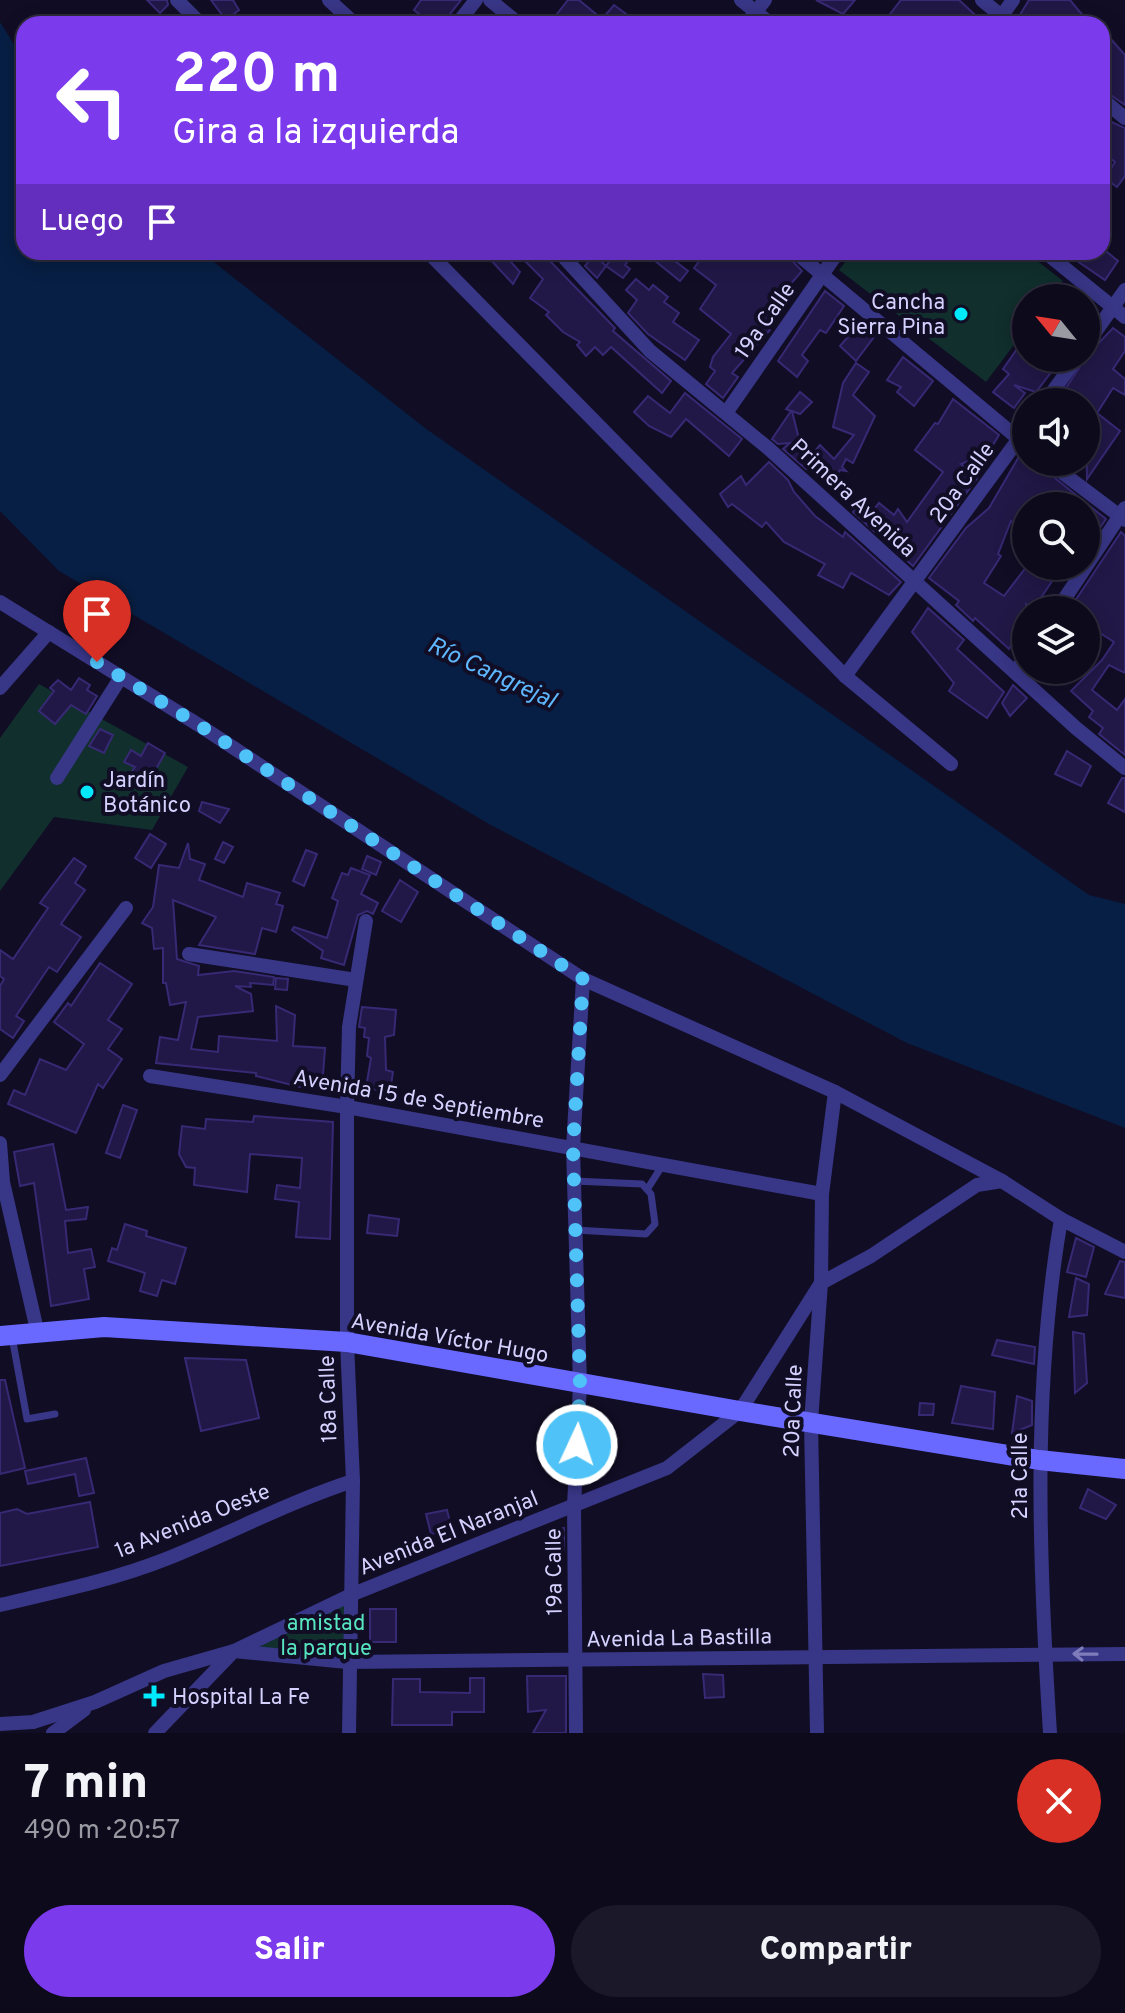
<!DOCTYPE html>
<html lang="es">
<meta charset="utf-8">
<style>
:root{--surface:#0d0a1c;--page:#1b1829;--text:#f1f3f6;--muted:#9a9aa3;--line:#2d2b3b;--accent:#7c3aed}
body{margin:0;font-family:Overpass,sans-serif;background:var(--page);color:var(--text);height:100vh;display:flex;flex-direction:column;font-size:30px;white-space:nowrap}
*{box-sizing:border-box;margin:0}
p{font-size:26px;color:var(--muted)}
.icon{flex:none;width:44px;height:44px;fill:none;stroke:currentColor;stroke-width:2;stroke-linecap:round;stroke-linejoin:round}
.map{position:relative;height:1733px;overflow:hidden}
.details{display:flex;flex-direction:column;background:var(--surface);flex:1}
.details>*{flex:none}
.hud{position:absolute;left:16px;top:16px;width:1094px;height:244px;border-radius:24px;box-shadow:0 4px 20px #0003,0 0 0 2px var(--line);background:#7c3aed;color:#fff;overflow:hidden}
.needle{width:52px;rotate:300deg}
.controls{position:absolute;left:1012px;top:284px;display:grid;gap:16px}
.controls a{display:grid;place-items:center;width:88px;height:88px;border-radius:50%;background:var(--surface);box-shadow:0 4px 20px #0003,0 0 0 2px var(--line);font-size:40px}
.pin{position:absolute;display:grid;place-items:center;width:68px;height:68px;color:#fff;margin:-82px -34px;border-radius:50% 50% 50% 0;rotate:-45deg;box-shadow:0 0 8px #0007}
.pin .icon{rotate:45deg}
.me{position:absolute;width:88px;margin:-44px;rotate:3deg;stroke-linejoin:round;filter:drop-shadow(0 0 6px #0008)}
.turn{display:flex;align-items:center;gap:28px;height:168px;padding:0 24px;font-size:36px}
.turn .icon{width:104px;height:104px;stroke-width:2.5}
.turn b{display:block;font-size:56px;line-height:68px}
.then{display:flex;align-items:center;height:76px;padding:0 24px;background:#0003;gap:16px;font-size:30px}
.round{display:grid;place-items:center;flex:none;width:84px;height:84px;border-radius:42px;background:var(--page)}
.summary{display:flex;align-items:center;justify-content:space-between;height:136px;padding:0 24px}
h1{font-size:48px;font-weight:800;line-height:60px}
.primary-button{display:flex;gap:16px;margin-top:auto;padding:16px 24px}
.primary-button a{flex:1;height:92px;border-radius:48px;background:var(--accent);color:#fff;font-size:32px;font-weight:800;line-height:92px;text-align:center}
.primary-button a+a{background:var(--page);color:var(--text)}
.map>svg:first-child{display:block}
</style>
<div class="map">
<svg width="1125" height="1733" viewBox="0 0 1125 1733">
<rect width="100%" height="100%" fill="#110d25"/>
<g fill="#102f2d">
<polygon points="853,252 1026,252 1063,281 1050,298 1026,298 1026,329 986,382 839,270"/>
<polygon points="39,684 188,767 152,830 54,817 0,891 0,738"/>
<polygon points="353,1594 347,1662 253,1648"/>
</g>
<polygon fill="#071f44" points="0,22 24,60 24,252 201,252 425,428 1089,895 1125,904 1125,1128 907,1043 489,824 59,571 0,511"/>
<g fill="#211847" stroke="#372974" stroke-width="2">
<polygon points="147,0 167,0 168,5 160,13"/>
<polygon points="211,0 233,0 239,10 226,20"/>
<polygon points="421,0 461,0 442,24 432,24 414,10"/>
<polygon points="568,0 579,0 602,19 614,5 626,14 618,24 559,24 553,19"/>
<polygon points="816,0 855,0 843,14"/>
<polygon points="901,0 959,0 985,24 903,24 890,14"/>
<polygon points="1029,0 1070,0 1090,24 1021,24 1018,18"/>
<polygon points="1102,29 1125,55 1125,105 1102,89"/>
<polygon points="1107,120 1125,128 1125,176 1117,187 1105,178 1115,162 1102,152 1102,128"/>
<polygon points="496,252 502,252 520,272 513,284 489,258"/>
<polygon points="533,252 549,252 548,259 615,328 613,331 671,381 662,393 611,347 603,355 595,347 586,356 577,345 580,342 563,332 546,315 549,312 530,298 543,279 524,260"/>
<polygon points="616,252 635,252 625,265 630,269 623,278 606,266"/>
<polygon points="644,252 663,252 688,271 680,281"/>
<polygon points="706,252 784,252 802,271 788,287 794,292 787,301 781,297 764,325 770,330 732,373 738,377 723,398 706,384 715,371 710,367 713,357 731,334 700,309 716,285 694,268"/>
<polygon points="1064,252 1107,252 1118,261 1105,280"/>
<polygon points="594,254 606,266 597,278 585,266"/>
<polygon points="636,279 649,290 653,285 668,297 664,302 679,313 673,322 699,340 685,360 648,334 628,313 637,300 626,290"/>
<polygon points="1066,285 1083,298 1058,298"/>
<polygon points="825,291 844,306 826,333 820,330 802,355 808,361 797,377 778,361"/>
<polygon points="862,321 877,333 856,361 840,346"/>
<polygon points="1113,328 1125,337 1125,351 1113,369 1125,379 1125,395 1113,388 1097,413 1086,410 1086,402 1057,402 1088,354"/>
<polygon points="1026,336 1026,358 1062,358 1036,392 1014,385 1025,393 1014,408 993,392 1009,374 1003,369"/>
<polygon points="903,357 933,381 914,406 897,392 901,387 887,380"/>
<polygon points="856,363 869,372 853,395 875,416 853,463 846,459 842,467 846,471 840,470 831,486 818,478 825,470 806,469 783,449 790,443 778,444 772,439 791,411 786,409 800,392 812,402 800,414 792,411 805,463 820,445 834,459 854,435 833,427 843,383"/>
<polygon points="685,393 742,439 729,456 686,419 671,437 649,426 634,412 648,396 670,413"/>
<polygon points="953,399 999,435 988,453 961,464 978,477 913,566 893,548 897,544 879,527 875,532 853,512 865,498 871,513 879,503 894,515 898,509 907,522 943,472 915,450 935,423 938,424"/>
<polygon points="1097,413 1120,431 1087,479 1086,428"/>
<polygon points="1021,453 1026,455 1026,462 1035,462 1106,519 1086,548 1086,506 1026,506 1026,531 1011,521 998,554 1001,556 984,583 1004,596 1027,566 1074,566 1069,573 1061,568 1034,608 1026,604 1026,622 1009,649 975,618 973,621 956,605 959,601 929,578 966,528 989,508"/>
<polygon points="769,462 788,480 794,492 815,516 843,537 845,532 901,582 889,595 851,573 843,588 818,575 825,564 784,542 766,522 762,527 732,504 728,507 720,494 741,476 746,485"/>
<polygon points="1121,532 1125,536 1125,673 1109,665 1092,690 1117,710 1125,699 1125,755 1099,734 1103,728 1089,717 1093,711 1071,691 1102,660 1114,642 1086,624 1086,610 1069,610"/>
<polygon points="928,608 964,640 957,649 1004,692 987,718 949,691 954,683 912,632"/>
<polygon points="79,678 90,685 87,690 97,696 86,714 71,705 55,724 39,711 54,691 50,688 58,680 71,690"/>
<polygon points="1013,685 1027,698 1010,716 1002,703"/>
<polygon points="100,729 113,735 104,753 89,746"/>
<polygon points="148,743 165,753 148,783 131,773 135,767 124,762 131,750 141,756"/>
<polygon points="1067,751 1091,766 1081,786 1055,774"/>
<polygon points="1122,778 1125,778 1125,812 1108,803"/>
<polygon points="202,802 229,809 220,823 199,811"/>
<polygon points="150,834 166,844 151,868 135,858"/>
<polygon points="223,842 233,847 224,863 215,859"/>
<polygon points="188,843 190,859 205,864 199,880 243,897 247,883 280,893 276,904 283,906 276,932 262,928 255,954 199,945 216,917 173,900 177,959 199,966 198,975 234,971 274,977 273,985 250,983 251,987 235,986 251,994 253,1011 198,1017 191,1049 218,1052 219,1036 277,1041 276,1006 295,1015 293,1046 325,1048 322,1088 300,1087 256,1076 256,1073 156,1063 160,1037 178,1040 186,1002 170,1005 166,983 163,983 163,948 154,949 152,928 142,923 153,907 159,865 179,868"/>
<polygon points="306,850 317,854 304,886 293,881"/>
<polygon points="367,856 381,862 376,875 362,869"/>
<polygon points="74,858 86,866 75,883 85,890 61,924 81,937 57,972 49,967 16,1016 24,1021 13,1038 0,1029 0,986 4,979 0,976 0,950 13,959 48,908 40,903"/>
<polygon points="351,868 370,875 361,894 378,903 373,914 367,911 358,915 344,965 321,958 323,951 292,930 294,927 327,938 338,901 332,898 342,873 348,875"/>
<polygon points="400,880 418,892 401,922 382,911"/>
<polygon points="100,963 132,984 108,1020 122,1029 108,1049 122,1059 103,1088 98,1084 76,1133 8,1104 14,1090 25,1095 40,1059 66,1070 84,1044 54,1022 68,1003 71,1006"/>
<polygon points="276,978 288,979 287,990 275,989"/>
<polygon points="362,1007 396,1010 394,1035 385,1037 386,1070 393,1072 390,1092 366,1088 371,1058 367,1056 369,1038 364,1037 365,1028 359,1027"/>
<polygon points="123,1105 137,1110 120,1158 106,1153"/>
<polygon points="254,1116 333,1122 330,1239 296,1237 299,1202 275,1199 277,1185 300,1188 302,1158 250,1154 247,1192 194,1185 195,1168 186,1167 179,1154 182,1126 205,1129 206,1119 253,1122"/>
<polygon points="53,1144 66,1210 88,1207 86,1219 65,1221 68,1253 91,1249 95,1267 84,1269 89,1299 51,1306 34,1183 20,1186 14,1152"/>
<polygon points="369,1215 399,1219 397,1236 367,1233"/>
<polygon points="125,1224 147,1231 146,1236 186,1248 175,1284 162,1280 157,1296 140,1291 145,1273 108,1261 112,1248 117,1250"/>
<polygon points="1076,1238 1094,1247 1086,1277 1067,1272"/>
<polygon points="1120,1261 1125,1262 1125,1298 1105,1294"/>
<polygon points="1076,1278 1089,1284 1087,1315 1069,1317"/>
<polygon points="1073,1332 1084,1334 1087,1383 1075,1393"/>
<polygon points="997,1340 1035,1347 1034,1364 992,1355"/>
<polygon points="185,1358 246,1360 259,1418 201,1431"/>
<polygon points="0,1380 5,1380 25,1468 0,1474"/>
<polygon points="961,1386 995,1392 993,1429 952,1423"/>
<polygon points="1017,1396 1032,1401 1032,1425 1012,1433"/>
<polygon points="920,1403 934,1404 933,1415 919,1415"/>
<polygon points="86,1458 94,1493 79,1496 75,1474 28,1484 25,1471"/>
<polygon points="1088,1489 1116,1505 1106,1519 1080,1508"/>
<polygon points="90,1502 98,1547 0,1566 0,1513 17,1509 27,1514"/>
<polygon points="447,1510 452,1530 431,1534 426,1514"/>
<polygon points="564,1528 564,1550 548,1550 548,1529"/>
<rect x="370" y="1609" width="26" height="33"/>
<polygon points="703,1674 723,1675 724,1697 705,1698"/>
<polygon points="527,1676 566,1676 566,1733 533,1733 546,1710 528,1712"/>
<polygon points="470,1678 484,1678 484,1712 452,1712 452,1725 392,1725 393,1679 420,1679 420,1692 470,1693"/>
</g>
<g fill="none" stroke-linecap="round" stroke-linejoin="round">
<g stroke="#383686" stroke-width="7">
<polyline points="574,1181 642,1184 651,1194 655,1224 646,1234 575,1230"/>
<polyline points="648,1188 662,1166"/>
<polyline points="12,1337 27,1419 55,1414"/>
</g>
<g stroke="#383686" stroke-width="14">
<polyline points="177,0 201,24"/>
<polyline points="329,0 355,24"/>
<polyline points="490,0 519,24"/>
<polyline points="741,0 771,24"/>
<polyline points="982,0 1011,24"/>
<polyline points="457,24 476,0"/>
<polyline points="746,24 765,0"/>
<polyline points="996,24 1013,0"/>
<polyline points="1102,99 1125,118"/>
<polyline points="428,252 845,676 951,764"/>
<polyline points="559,252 650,351 768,448 1076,728 1125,768"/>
<polyline points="795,252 1026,445"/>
<polyline points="1045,252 1125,317"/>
<polyline points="1086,345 1125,290"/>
<polyline points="1045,402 1077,358"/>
<polyline points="726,413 838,252"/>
<polyline points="1048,462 1125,520"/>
<polyline points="0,602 202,727 583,979 835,1092 1002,1181 1061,1219 1125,1252"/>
<polyline points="1057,610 1125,508"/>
<polyline points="1015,672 1026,656"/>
<polyline points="845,676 1026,429"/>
<polyline points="0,688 49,632"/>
<polyline points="57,778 121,677"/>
<polyline points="189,954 356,980"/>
<polyline points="0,1075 126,908"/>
<polyline points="150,1076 347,1107 822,1194"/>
<polyline points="0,1143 3,1182 37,1330"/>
<path d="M0 1605C55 1592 113 1580 166 1559 229 1534 288 1502 353 1481"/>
<polyline points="234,1651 347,1662 1125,1654"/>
<polyline points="0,1724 33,1722 95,1702 164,1671 234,1651 353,1594 667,1468 740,1411 821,1283 871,1256 977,1185 1002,1181"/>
<polyline points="53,1733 84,1710"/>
<polyline points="155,1733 234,1651"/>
<polyline points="349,1733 353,1481 347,1342 347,1107 349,1027 366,921"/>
<polyline points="576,1733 574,1506 580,1384 573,1148 583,979"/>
<polyline points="817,1733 811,1422 821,1283 822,1194 835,1092"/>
<path d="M1050 1733C1039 1561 1032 1389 1061 1219"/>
</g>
<polyline stroke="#6968ff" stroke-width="20" points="0,1336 104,1327 347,1342 740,1411 1039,1460 1125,1469"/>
</g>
<defs><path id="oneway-shaft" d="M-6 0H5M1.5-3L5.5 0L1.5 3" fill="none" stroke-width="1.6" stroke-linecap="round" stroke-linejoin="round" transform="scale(2)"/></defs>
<use stroke="#7f7cbc" href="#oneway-shaft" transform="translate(1085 1654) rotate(-179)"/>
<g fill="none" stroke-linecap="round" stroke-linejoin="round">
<polyline stroke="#4fc3f7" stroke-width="14" stroke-dasharray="0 25.2" points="97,662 202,727 583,979 573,1148 580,1384 577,1445"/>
</g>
<g fill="#00e8fc" stroke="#110d25" stroke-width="3">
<circle cx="961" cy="314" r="8"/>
<circle cx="87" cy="792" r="8"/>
<path d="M150 1684h8v8h8v8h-8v8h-8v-8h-8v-8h8z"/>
</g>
<g text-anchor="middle" stroke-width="8" stroke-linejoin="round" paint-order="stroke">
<g font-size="22" fill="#d5d1ff" stroke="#110d25" text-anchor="start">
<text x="945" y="309" text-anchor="end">Cancha<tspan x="945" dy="25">Sierra Pina</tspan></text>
<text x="103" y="787">Jardín<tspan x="103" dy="25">Botánico</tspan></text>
<text x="172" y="1704">Hospital La Fe</text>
</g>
<g font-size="22" fill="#d5d1ff" stroke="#110d25">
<text transform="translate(764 320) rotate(-55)" y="8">19a Calle</text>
<text transform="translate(961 482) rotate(-54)" y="8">20a Calle</text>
<text transform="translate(854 497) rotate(43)" y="8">Primera Avenida</text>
<text transform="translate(419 1098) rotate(10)" y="8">Avenida 15 de Septiembre</text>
<text transform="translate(450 1337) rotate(10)" y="8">Avenida Víctor Hugo</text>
<text transform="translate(327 1399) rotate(-92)" y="8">18a Calle</text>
<text transform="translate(792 1411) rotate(-88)" y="8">20a Calle</text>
<text transform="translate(1019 1476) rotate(-90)" y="8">21a Calle</text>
<text transform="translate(192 1520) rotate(-22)" y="8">1a Avenida Oeste</text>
<text transform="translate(448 1532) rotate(-22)" y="8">Avenida El Naranjal</text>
<text transform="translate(553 1572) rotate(-91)" y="8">19a Calle</text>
<text transform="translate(679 1637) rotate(-1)" y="8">Avenida La Bastilla</text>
</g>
<g font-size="22" fill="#57e5bf" stroke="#110d25">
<text x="326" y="1630">amistad<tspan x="326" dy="25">la parque</tspan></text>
</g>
<g font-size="24" font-style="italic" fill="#5fb8ff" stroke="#110d25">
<text transform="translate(492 672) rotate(25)" y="8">Río Cangrejal</text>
</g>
</g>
</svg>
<div class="controls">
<a><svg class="needle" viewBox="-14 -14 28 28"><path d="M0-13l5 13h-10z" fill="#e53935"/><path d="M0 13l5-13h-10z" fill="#9a9aa3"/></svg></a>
<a><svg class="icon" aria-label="sound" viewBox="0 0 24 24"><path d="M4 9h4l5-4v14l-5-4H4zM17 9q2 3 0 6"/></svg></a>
<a><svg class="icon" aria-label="search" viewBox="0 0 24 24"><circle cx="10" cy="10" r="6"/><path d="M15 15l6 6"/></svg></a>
<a><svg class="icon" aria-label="layers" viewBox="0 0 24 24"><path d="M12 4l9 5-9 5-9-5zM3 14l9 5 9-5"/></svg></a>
</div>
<div class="pin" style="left:97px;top:662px;background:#d93025"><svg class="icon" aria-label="arrive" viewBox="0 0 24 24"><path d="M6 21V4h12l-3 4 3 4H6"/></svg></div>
<svg class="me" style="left:577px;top:1445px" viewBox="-20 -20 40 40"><circle r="17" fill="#4fc3f7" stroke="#fff" stroke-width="3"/><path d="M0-11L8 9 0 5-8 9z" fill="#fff"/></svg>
<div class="hud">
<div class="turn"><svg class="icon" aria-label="left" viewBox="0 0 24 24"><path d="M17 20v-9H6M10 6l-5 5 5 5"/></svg><div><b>220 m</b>Gira a la izquierda</div></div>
<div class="then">Luego<svg class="icon" aria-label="arrive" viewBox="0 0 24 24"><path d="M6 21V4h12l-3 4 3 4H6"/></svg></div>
</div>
</div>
<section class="details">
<div class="summary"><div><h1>7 min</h1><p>490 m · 20:57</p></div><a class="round" style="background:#d93025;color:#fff"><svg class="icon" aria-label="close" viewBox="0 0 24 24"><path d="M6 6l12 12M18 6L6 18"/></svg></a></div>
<div class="primary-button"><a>Salir</a><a>Compartir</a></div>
</section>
